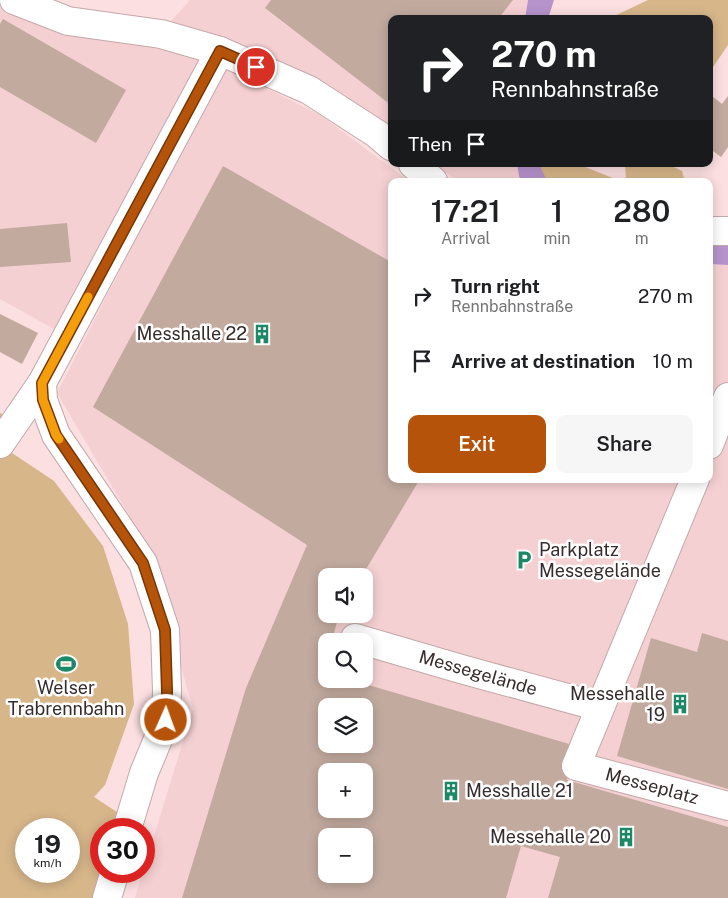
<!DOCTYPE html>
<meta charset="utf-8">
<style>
:root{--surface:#fff;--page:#f6f6f6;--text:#202124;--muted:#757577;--accent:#b45309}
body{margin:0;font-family:"Public Sans",sans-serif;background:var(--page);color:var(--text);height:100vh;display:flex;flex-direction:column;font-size:19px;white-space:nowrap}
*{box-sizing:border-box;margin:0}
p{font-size:16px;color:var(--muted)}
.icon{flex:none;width:28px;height:28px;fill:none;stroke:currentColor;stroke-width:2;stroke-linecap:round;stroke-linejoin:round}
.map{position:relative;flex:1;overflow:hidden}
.panel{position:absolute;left:388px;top:178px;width:325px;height:305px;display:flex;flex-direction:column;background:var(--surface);border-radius:10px;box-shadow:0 2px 12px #0003}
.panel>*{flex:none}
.guide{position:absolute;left:388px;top:15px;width:325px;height:152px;border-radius:10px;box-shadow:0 2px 12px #0003;background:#202124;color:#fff;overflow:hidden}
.tools{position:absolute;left:318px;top:568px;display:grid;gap:10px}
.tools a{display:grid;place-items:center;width:55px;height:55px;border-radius:10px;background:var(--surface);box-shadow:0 2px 12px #0003;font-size:25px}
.speed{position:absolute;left:15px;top:818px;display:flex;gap:10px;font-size:25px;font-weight:700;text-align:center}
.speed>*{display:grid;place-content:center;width:65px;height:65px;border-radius:50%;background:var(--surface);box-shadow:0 2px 12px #0003;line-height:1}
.speed small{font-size:12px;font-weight:400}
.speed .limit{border:8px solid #d22;background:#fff;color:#111}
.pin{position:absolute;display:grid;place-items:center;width:42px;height:42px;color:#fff;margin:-21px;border:2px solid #fff;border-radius:50%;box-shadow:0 1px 5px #0007}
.me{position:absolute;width:55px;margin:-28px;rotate:2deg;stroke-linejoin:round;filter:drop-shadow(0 0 4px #0008)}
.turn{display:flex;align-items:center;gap:18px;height:105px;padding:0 20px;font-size:22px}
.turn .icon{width:65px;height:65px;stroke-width:2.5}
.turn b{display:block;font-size:35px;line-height:42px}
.then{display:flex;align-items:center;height:48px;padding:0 20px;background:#0003;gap:10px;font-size:19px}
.eta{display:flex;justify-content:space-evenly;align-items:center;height:85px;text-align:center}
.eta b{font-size:30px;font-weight:600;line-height:35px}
.cta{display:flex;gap:10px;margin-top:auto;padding:10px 20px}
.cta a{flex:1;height:58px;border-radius:10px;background:var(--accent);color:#fff;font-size:20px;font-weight:600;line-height:58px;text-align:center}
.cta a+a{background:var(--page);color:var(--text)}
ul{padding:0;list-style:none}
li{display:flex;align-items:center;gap:15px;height:65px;padding:0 20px}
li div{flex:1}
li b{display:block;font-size:19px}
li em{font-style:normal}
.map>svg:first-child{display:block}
</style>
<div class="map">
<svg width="728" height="898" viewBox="0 0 728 898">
<rect width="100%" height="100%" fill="#fcdfe0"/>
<g fill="#f5d0d2" fill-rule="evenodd">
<polygon points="190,0 528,0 525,19 391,19 391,132 288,71 171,21"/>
<polygon points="0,2 66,28 216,59 54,329 0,299"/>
<path d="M224 67 320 115 409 181H391V479H709V264L728 265V898H135L193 709 147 546 57 393ZM326 576H364V614H326ZM326 641H364V679H326ZM326 706H364V744H326ZM326 771H364V809H326ZM326 836H364V874H326Z"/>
<polygon points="434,164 517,164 520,181 458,181"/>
</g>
<g fill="#d7b68a" fill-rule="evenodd">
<polygon points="648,0 728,0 728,45 709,73 709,19 608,19"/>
<polygon points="519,164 582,164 583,166 620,181 523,181"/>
<polygon points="625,164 668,164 682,171 685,181 626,181"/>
<path d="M0 413 15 421 6 449 54 481 103 546 128 624 134 704 105 785 94 797 120 814 116 829H101V871L94 898H0ZM26 829H69V871H26Z"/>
</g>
<g fill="#b793cc">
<polygon points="528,0 554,0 548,19 525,19"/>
<polygon points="517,164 539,164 547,181 520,181"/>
<polygon points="709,240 728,240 728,265 709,264"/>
</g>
<g fill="#c2aa9f" fill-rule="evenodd">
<polygon points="271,0 513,0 498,19 391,19 391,105 265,8"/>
<polygon points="3,19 126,90 96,143 0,87 0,24"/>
<polygon points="712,96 722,104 728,96 728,147 721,157 709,148 709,101"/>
<path d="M223 166 391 262V479H420L362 576H326V614H339L332 641H326V663L324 672H326V679H348L576 746 567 780 728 827V898H548L560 857 521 846 506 898H182L246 688 307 545 93 407ZM326 706H364V744H326ZM326 771H364V809H326ZM326 836H364V874H326Z"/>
<polygon points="67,223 71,262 0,267 0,229"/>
<polygon points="0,314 38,333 22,364 0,352"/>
<polygon points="702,633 728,641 728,789 617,756 651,638 697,652"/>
</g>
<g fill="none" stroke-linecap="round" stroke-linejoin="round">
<defs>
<g id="minor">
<polyline points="14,0 68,21 161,34 220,51 309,90 377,134 391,146"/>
<polyline points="413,164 433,181"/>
<polyline points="709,231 728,231"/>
<polyline points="0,444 42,383"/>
<polyline points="709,445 728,397"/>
<polyline points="695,479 576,766 728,806"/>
<polyline points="355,638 461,669 600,707"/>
<polyline points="127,829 144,773 166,720 167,691 165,630 143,563 56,435 43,400 42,383 220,51"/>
<polyline points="107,898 115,871"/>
</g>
</defs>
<use href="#minor" stroke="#c4a8aa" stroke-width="30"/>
<use href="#minor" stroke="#fff" stroke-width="28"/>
</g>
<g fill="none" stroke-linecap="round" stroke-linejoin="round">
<defs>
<polyline id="route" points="166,720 167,691 165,630 143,563 56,435 43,400 42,383 220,51 256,67"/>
</defs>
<use href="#route" stroke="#753606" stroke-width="12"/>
<use href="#route" stroke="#b45309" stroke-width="9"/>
<polyline stroke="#f59e0b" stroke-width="9" points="59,439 56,435 43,400 42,383 88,297"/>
</g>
<defs>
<symbol id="building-bare" viewBox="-9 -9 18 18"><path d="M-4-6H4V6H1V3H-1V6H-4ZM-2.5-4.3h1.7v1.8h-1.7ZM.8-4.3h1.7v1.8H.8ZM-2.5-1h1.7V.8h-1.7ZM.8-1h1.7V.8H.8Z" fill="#1d8866" stroke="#fff" stroke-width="2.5" paint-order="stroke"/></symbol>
<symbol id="parking-bare" viewBox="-9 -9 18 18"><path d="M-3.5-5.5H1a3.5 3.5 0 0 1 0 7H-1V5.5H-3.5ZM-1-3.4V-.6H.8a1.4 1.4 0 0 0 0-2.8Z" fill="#1d8866" stroke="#fff" stroke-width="2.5" paint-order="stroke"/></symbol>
<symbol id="stadium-bare" viewBox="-9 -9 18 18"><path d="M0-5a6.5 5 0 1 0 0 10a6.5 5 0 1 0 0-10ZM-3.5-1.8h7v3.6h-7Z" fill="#1d8866" stroke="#fff" stroke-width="2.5" paint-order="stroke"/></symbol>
</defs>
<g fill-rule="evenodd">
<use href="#building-bare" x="248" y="320" width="28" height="28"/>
<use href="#parking-bare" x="510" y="546" width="28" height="28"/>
<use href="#stadium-bare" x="52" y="650" width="28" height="28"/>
<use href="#building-bare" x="666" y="690" width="28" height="28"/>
<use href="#building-bare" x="437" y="777" width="28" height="28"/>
<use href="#building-bare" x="612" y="823" width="28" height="28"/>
</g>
<g text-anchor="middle" stroke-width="5" stroke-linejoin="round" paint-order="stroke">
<g font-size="18" fill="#372c2d" stroke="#fff" text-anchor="end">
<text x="247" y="340">Messhalle 22</text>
<text x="539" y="556" text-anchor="start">Parkplatz<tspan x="539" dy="21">Messegelände</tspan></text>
<text x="66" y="694" text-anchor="middle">Welser<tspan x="66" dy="21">Trabrennbahn</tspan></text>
<text x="665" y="700">Messehalle<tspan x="665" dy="21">19</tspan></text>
<text x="466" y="797" text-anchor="start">Messhalle 21</text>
<text x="611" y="843">Messehalle 20</text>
</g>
<g font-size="18" fill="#372c2d" stroke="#fff">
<text transform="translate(478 673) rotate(16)" y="6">Messegelände</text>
<text transform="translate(652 786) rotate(15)" y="6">Messeplatz</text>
</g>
</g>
</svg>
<div class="tools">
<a><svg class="icon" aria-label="sound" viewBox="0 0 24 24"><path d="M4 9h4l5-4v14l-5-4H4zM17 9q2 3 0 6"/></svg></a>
<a><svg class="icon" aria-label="search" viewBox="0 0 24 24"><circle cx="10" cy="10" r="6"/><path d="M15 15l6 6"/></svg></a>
<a><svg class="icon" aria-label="layers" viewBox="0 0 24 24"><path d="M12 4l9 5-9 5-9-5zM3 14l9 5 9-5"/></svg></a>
<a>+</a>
<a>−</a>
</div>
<div class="speed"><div>19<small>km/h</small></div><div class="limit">30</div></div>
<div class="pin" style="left:256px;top:67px;background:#d93025"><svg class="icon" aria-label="arrive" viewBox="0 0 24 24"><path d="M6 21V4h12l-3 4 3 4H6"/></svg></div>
<svg class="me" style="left:166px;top:720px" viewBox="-20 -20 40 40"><circle r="17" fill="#b45309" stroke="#fff" stroke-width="3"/><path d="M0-11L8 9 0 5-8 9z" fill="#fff"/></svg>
<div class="guide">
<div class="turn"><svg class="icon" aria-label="right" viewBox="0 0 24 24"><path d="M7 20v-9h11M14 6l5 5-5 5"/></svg><div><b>270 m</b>Rennbahnstraße</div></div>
<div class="then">Then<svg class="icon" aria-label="arrive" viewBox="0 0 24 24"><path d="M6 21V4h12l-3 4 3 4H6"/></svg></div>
</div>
<section class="panel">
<div class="eta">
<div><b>17:21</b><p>Arrival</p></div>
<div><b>1</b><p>min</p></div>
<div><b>280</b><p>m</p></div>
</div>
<ul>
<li><svg class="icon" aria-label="right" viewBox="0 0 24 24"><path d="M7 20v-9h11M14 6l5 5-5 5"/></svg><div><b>Turn right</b><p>Rennbahnstraße</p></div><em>270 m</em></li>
<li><svg class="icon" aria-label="arrive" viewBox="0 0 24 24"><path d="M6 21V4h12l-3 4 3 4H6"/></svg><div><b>Arrive at destination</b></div><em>10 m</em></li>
</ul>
<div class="cta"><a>Exit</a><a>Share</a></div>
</section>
</div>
